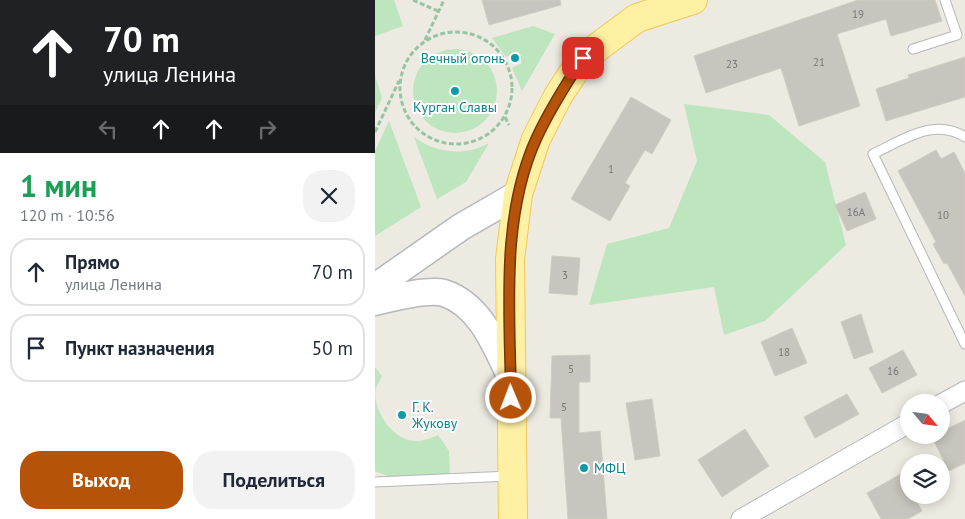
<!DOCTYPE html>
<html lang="ru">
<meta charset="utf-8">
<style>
:root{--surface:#fff;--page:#f2f2f3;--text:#1f2937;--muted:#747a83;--line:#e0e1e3;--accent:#b45309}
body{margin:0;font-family:"PT Sans",sans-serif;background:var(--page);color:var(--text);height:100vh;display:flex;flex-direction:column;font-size:19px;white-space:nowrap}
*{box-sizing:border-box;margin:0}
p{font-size:16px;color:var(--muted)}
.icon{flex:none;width:28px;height:28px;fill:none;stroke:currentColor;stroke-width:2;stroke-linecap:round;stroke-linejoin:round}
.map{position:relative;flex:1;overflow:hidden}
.side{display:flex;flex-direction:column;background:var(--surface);width:375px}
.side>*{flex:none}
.hud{background:#202124;color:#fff;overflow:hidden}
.needle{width:32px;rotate:119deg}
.controls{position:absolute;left:525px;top:394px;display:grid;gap:10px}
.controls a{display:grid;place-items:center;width:50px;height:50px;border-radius:50%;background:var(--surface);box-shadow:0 2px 12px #0003;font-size:25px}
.pin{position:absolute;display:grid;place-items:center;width:42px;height:42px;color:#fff;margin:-21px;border-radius:10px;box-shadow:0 2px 8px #0006}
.me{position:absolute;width:55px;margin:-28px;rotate:359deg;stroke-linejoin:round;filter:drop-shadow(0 0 4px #0008)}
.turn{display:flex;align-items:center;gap:18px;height:105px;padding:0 20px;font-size:22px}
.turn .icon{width:65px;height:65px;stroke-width:2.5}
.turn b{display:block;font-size:35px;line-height:42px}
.lanes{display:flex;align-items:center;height:48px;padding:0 20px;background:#0003;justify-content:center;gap:25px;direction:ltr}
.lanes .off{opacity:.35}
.round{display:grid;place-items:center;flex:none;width:52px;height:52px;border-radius:20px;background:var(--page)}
.headline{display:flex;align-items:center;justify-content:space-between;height:85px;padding:0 20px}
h1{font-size:30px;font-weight:700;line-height:38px;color:#1e9e55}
.cta{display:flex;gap:10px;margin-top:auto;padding:10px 20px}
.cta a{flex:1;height:58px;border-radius:20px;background:var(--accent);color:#fff;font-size:20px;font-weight:700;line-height:58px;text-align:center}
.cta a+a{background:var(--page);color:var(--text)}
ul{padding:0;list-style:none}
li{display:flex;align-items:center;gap:15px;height:68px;margin:0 10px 8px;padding:0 10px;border:2px solid var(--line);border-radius:20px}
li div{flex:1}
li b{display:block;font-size:19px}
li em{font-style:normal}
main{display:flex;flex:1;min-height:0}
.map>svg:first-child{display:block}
</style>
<main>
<section class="side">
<div class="hud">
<div class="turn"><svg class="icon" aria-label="ahead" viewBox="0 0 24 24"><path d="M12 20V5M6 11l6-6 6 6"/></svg><div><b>70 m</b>улица Ленина</div></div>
<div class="lanes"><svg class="icon off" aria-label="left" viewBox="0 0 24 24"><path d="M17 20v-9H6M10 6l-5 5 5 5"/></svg><svg class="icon" aria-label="ahead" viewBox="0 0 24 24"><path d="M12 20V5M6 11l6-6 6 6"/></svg><svg class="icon" aria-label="ahead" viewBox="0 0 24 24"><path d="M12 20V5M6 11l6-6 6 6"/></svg><svg class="icon off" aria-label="right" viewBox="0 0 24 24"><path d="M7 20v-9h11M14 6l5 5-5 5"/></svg></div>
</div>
<div class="headline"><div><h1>1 мин</h1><p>120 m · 10:56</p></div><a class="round"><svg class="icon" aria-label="close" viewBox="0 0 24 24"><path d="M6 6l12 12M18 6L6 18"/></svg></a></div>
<ul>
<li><svg class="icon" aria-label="ahead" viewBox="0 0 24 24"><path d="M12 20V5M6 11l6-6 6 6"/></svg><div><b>Прямо</b><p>улица Ленина</p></div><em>70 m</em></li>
<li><svg class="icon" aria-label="arrive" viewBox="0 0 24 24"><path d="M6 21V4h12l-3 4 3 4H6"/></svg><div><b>Пункт назначения</b></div><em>50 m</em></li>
</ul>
<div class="cta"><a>Выход</a><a>Поделиться</a></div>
</section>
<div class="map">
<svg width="590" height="519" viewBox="0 0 590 519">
<rect width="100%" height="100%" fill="#edeae1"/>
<g fill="#bde5be">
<polygon points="0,0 19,0 28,26 0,36"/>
<polygon points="158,26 180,34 147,91 137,68 147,63 143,52 131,57 117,38"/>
<circle cx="80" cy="91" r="42"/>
<polygon points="0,75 7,98 0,113"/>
<polygon points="309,104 394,115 450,162 471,245 390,321 349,335 339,287 214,305 232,244 294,228 322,161"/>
<polygon points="14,121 46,207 0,236 0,151"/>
<path d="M39 137C60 153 90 157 114 143L91 182 62 199Z"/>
<path d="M0 367 7 376C5 381 1 386 0 391 0 415 20 443 44 441 51 440 58 437 63 435L74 451 75 476 15 477 0 471Z"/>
</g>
<g fill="#c8c4be" stroke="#d1ccbf">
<polygon points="107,0 185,0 186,5 114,25"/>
<polygon points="483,0 560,0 567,21 516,36 511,19 462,34 485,106 424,126 406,68 331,93 319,56"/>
<polygon points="590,57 590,97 511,121 501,89 534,78 533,75"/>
<polygon points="256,97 296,120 277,154 270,150 250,183 255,186 235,221 196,199"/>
<polygon points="561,150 566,159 579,152 590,173 590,296 572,263 569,264 558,244 561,242 523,171"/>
<polygon points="490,192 501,219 472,231 460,205"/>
<polygon points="177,256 205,258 202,295 174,293"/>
<polygon points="486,314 498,352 479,359 466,322"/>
<polygon points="417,328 432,363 400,376 386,342"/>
<polygon points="528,350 542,375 507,393 494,368"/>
<polygon points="215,355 215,382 204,382 204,433 225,431 232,519 193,519 186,418 175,418 177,356"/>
<polygon points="472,394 484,414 440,438 429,417"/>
<polygon points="277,399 285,456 260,460 251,403"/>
<polygon points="590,420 590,463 574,471 557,437 566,435 566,432"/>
<polygon points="370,429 394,466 347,497 323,460"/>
<polygon points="526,474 534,488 534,495 538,495 547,511 533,519 506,519 492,493"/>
</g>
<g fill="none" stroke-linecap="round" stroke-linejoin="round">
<defs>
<g id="service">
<polyline points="538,49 582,35 570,0"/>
<path d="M590 137C559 117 528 140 498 154L590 344"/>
<polyline points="0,482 135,476"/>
</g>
<g id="minor">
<polyline points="566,404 590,391"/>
<polyline points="366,519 534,423"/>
</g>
<g id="secondary">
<polyline points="0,287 86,227 143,194"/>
<path d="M0 302C16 298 54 289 69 293 106 305 121 347 136 378"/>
</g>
<polyline id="primary" points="138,519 135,259 143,194 161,139 183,96 208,58 262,18 318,0"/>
</defs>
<use href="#service" stroke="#b4b7bc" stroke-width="11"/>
<use href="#minor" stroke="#b4b7bc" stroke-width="21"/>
<use href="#secondary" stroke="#b5b8be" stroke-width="29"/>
<use href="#primary" stroke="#f1c856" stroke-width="30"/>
<g stroke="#96c5a4" stroke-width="3" stroke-dasharray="5 2.5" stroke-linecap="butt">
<polyline points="38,0 63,11"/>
<circle cx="81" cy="88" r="56"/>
<polyline points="50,40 69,0"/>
<polyline points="130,117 134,125"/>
<polyline points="0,132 24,81"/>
</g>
<use href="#service" stroke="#fff" stroke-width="9"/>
<use href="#minor" stroke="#fff" stroke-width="19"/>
<use href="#secondary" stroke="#fff" stroke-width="26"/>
<use href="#primary" stroke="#fff1a4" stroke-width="28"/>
</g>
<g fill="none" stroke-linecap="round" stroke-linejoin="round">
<defs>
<path id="route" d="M136 398C135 312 125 217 162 137 175 109 191 84 208 58"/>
</defs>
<use href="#route" stroke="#753606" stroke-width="12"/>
<use href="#route" stroke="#b45309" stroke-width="9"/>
</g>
<g fill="#0f9aa8" stroke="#fff" stroke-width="2">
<circle cx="140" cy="58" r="5"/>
<circle cx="80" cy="91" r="5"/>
<circle cx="27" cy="415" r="5"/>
<circle cx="209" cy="468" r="5"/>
</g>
<g text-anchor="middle" stroke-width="4" stroke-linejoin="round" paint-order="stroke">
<g font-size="11" fill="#767779">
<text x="483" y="18">19</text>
<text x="444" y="66">21</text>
<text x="357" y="68">23</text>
<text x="236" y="173">1</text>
<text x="481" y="216">16А</text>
<text x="568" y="219">10</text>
<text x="190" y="279">3</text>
<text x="409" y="356">18</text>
<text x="196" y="373">5</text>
<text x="518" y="375">16</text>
<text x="189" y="411">5</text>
</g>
<g font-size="14" fill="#0d838f" stroke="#fff" text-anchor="start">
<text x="130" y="63" text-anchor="end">Вечный огонь</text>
<text x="80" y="112" text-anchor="middle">Курган Славы</text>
<text x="37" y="412">Г. К.<tspan x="37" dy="16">Жукову</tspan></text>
<text x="219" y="473">МФЦ</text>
</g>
</g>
</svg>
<div class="controls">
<a><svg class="needle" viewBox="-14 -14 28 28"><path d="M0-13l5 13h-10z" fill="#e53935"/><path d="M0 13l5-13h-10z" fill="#747a83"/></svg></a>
<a><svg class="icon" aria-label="layers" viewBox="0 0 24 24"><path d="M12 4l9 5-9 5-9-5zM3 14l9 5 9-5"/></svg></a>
</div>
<div class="pin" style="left:208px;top:58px;background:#d93025"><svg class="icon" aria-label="arrive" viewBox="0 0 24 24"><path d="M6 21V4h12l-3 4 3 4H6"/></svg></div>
<svg class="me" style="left:136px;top:398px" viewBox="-20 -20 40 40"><circle r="17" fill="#b45309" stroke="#fff" stroke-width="3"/><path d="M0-11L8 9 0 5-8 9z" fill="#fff"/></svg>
</div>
</main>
